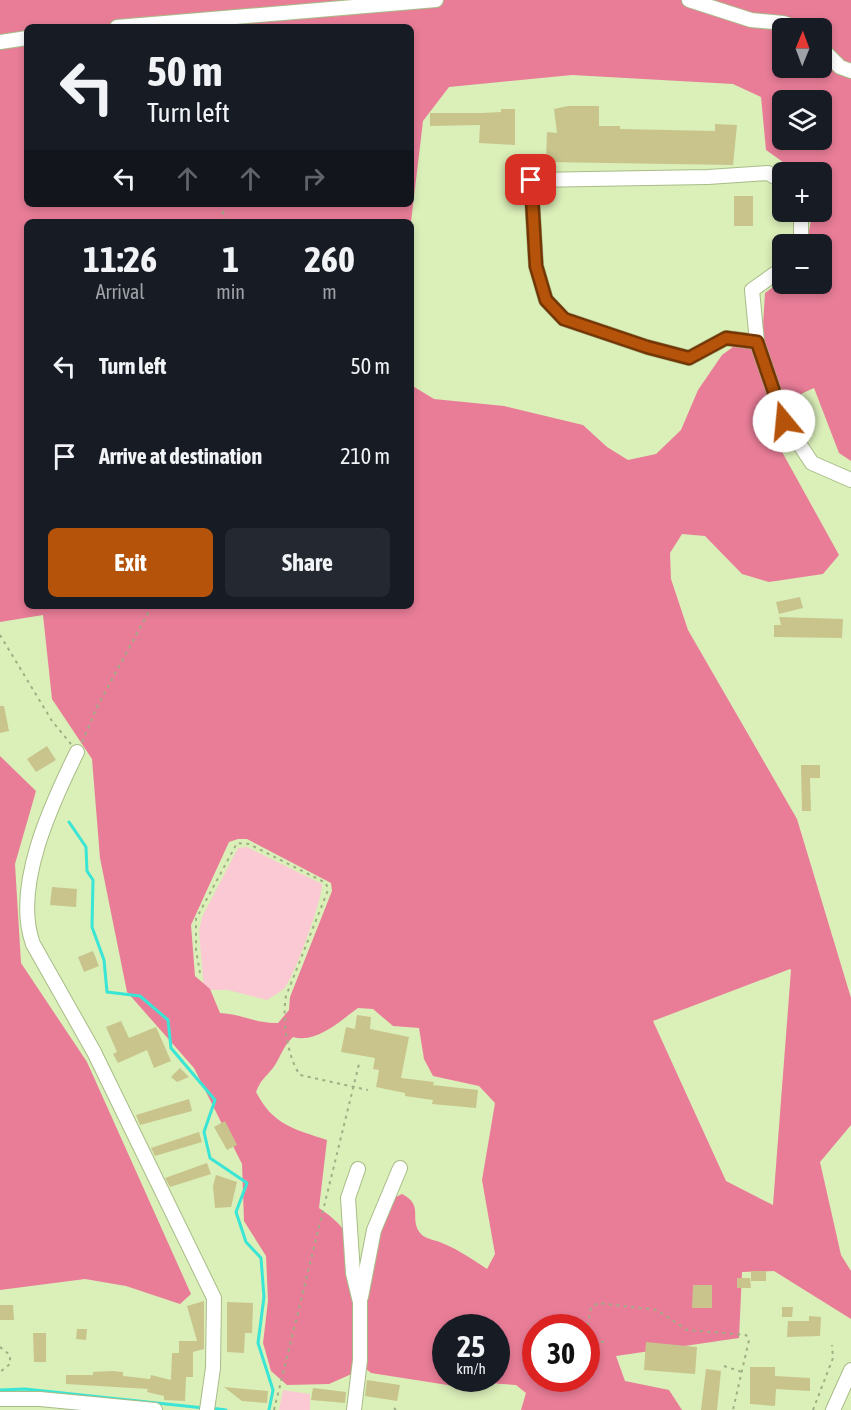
<!DOCTYPE html>
<meta charset="utf-8">
<style>
:root{--surface:#171b24;--page:#242831;--text:#f1f3f6;--muted:#9ea1a6;--accent:#b45309}
body{margin:0;font-family:"Asap Condensed",sans-serif;background:var(--page);color:var(--text);height:100vh;display:flex;flex-direction:column;font-size:22px;white-space:nowrap}
*{box-sizing:border-box;margin:0}
p{font-size:20px;color:var(--muted)}
.icon{flex:none;width:33px;height:33px;fill:none;stroke:currentColor;stroke-width:2;stroke-linecap:round;stroke-linejoin:round}
.map{position:relative;flex:1;overflow:hidden}
.side{position:absolute;left:24px;top:219px;width:390px;height:390px;display:flex;flex-direction:column;background:var(--surface);border-radius:9px;box-shadow:0 3px 9px #0003}
.side>*{flex:none}
.top-card{position:absolute;left:24px;top:24px;width:390px;height:183px;border-radius:9px;box-shadow:0 3px 9px #0003;background:#171b24;color:var(--text);overflow:hidden}
.needle{width:39px;rotate:1deg}
.fabs{position:absolute;left:772px;top:18px;display:grid;gap:12px}
.fabs a{display:grid;place-items:center;width:60px;height:60px;border-radius:9px;background:var(--surface);box-shadow:0 3px 9px #0003;font-size:30px}
.speed{position:absolute;left:432px;top:1314px;display:flex;gap:12px;font-size:30px;font-weight:700;text-align:center}
.speed>*{display:grid;place-content:center;width:78px;height:78px;border-radius:50%;background:var(--surface);box-shadow:0 3px 9px #0003;line-height:1}
.speed small{font-size:15px;font-weight:400}
.speed .limit{border:9px solid #d22;background:#fff;color:#111}
.pin{position:absolute;display:grid;place-items:center;width:51px;height:51px;color:#fff;margin:-26px;border-radius:12px;box-shadow:0 3px 9px #0006}
.me{position:absolute;width:66px;margin:-33px;rotate:343deg;stroke-linejoin:round;filter:drop-shadow(0 0 4px #0008)}
.turn{display:flex;align-items:center;gap:21px;height:126px;padding:0 24px;font-size:27px}
.turn .icon{width:78px;height:78px;stroke-width:2.5}
.turn b{display:block;font-size:42px;line-height:51px}
.lanes{display:flex;align-items:center;height:57px;padding:0 24px;background:#0003;justify-content:center;gap:30px;direction:ltr}
.lanes .off{opacity:.35}
.eta{display:flex;justify-content:space-evenly;align-items:center;height:102px;text-align:center}
.eta b{font-size:36px;font-weight:700;line-height:42px}
.button{display:flex;gap:12px;margin-top:auto;padding:12px 24px}
.button a{flex:1;height:69px;border-radius:9px;background:var(--accent);color:#fff;font-size:24px;font-weight:700;line-height:69px;text-align:center}
.button a+a{background:var(--page);color:var(--text)}
ul{padding:0;list-style:none}
li{display:flex;align-items:center;gap:18px;height:90px;padding:0 24px}
li div{flex:1}
li b{display:block;font-size:22px}
li em{font-style:normal}
.map>svg:first-child{display:block}
</style>
<div class="map">
<svg width="851" height="1410" viewBox="0 0 851 1410">
<rect width="100%" height="100%" fill="#dbefb9"/>
<g fill="#fac9d3">
<path d="M247 847 322 884C323 898 295 974 286 986 282 992 272 996 267 1000L228 990H204L199 931 202 917 238 848Z"/>
<polygon points="283,1390 310,1394 310,1410 279,1410"/>
</g>
<g fill="#e97d98" fill-rule="evenodd">
<path d="M0 0H851V461L839 453 814 388 757 414 781 450 839 555 823 574 769 582 742 574 705 536 682 534 670 553 671 579 688 630 797 819 851 998V1125L820 1162 841 1255 851 1271V1319L774 1271 742 1272 739 1338 616 1356 625 1381 669 1390 682 1410H521L526 1393 516 1385 472 1382 454 1386 371 1373 365 1368 329 1384 287 1385 271 1371 263 1343 268 1301 266 1256 244 1221 242 1164 194 1068 127 992 100 858 92 759 52 699 43 615 0 622ZM27 27H411V204H27ZM783 28H822V68H783ZM572 75 733 84 761 97 766 150 797 172H822V212H813L806 244H822V284H783V280L765 293 763 325 722 355 698 390 681 430 656 454 628 460 607 447 583 425 504 406 434 399 411 385V606H27V222H411L423 121 449 87ZM783 100H822V140H783ZM238 839H247L331 883 332 891 290 997 289 1010 278 1023C256 1024 242 1014 220 1013L210 989 195 976 191 925 229 842ZM790 969 791 970 773 1205 726 1181 653 1021ZM358 1008 373 1009 393 1026 419 1028 424 1059 433 1076 479 1086 495 1103 482 1180 495 1254 487 1269C472 1259 459 1250 442 1243 436 1240 425 1239 421 1234 408 1219 425 1206 402 1194L394 1198 358 1279C349 1241 353 1231 319 1208L327 1140C294 1129 273 1125 256 1092 261 1079 265 1078 273 1068 281 1057 281 1049 293 1037 316 1044 340 1021 358 1008ZM446 1328H496V1378H446ZM536 1328H586V1378H536Z"/>
<polygon points="0,756 36,791 15,864 21,963 87,1062 191,1294 180,1304 126,1286 85,1279 0,1290"/>
</g>
<g fill="none" stroke-linecap="round" stroke-linejoin="round">
<g stroke="#39e5d4" stroke-width="3">
<polyline points="69,822 86,847 87,871 93,880 92,927 104,960 107,992 140,996 168,1020 171,1048 215,1100 204,1132 210,1158 247,1183 236,1212 246,1242 261,1258 264,1297 258,1343 273,1390 269,1410"/>
<polyline points="0,1390 25,1389 204,1408"/>
<polyline points="211,1408 226,1410"/>
</g>
</g>
<g fill="#c8c48c">
<polygon points="568,106 599,106 599,126 620,126 620,129 715,131 715,124 737,125 733,165 546,162 547,132 557,133 554,109"/>
<polygon points="501,109 515,109 515,145 479,143 480,125 430,126 430,113 482,113 501,112"/>
<rect x="734" y="196" width="19" height="30"/>
<polygon points="800,597 803,608 779,614 776,602"/>
<polygon points="779,617 843,619 842,638 774,637 774,625 781,625"/>
<polygon points="0,706 4,706 9,731 0,733"/>
<polygon points="47,746 56,760 36,772 27,759"/>
<polygon points="801,765 820,765 820,778 810,778 811,811 802,811"/>
<polygon points="52,887 77,889 76,907 50,905"/>
<polygon points="93,951 99,966 84,972 78,957"/>
<polygon points="357,1015 371,1017 370,1029 409,1037 401,1078 434,1082 433,1085 478,1090 476,1108 432,1104 433,1100 405,1096 405,1093 376,1087 379,1070 373,1069 375,1058 341,1052 346,1027 355,1029"/>
<polygon points="121,1021 129,1038 156,1027 171,1061 154,1068 147,1050 118,1063 113,1054 117,1052 106,1027"/>
<polygon points="180,1068 189,1077 177,1082 171,1077"/>
<polygon points="189,1099 192,1111 140,1125 136,1115"/>
<polygon points="225,1121 237,1145 227,1150 214,1127"/>
<polygon points="199,1132 202,1142 155,1156 151,1148"/>
<polygon points="207,1163 211,1174 170,1187 165,1178"/>
<polygon points="216,1175 237,1182 231,1207 215,1208 213,1186"/>
<rect x="751" y="1271" width="15" height="10"/>
<polygon points="737,1278 750,1278 751,1288 737,1288"/>
<polygon points="693,1285 712,1285 712,1308 692,1308"/>
<polygon points="204,1301 204,1349 193,1352 193,1377 186,1377 185,1401 164,1400 164,1396 147,1392 148,1389 66,1384 66,1375 93,1375 93,1372 112,1371 123,1372 123,1376 150,1379 151,1375 171,1380 172,1353 179,1353 179,1341 197,1341 187,1306"/>
<polygon points="227,1302 253,1303 252,1333 245,1333 244,1353 227,1352"/>
<polygon points="0,1305 13,1305 14,1320 0,1320"/>
<polygon points="782,1307 793,1307 792,1317 782,1317"/>
<polygon points="809,1316 821,1317 820,1336 787,1337 788,1321 809,1321"/>
<polygon points="77,1329 87,1329 86,1340 76,1339"/>
<polygon points="33,1333 46,1333 46,1362 34,1362"/>
<polygon points="646,1342 697,1347 695,1374 644,1370"/>
<polygon points="750,1367 775,1367 775,1376 810,1378 810,1391 776,1389 775,1406 750,1404"/>
<polygon points="706,1369 721,1371 717,1410 701,1410"/>
<polygon points="367,1380 400,1385 397,1401 365,1396"/>
<polygon points="224,1387 268,1391 267,1403 242,1401"/>
<polygon points="313,1388 346,1392 345,1403 311,1400"/>
</g>
<g fill="none" stroke-linecap="round" stroke-linejoin="round">
<defs>
<g id="minor">
<polyline points="689,0 751,20 783,23 798,28"/>
<polyline points="117,27 436,0"/>
<polyline points="0,42 27,38"/>
<polyline points="822,49 840,67 851,71"/>
<polyline points="797,244 801,239 801,212"/>
<polyline points="783,268 752,290 757,342 784,421 812,463 851,480"/>
<polyline points="757,342 726,338 689,358 647,347 564,319 546,300 536,266 531,180 708,177 768,173 783,182"/>
<path d="M77 752C52 803 12 887 33 944L94 1052 214 1298 213 1368 207 1410"/>
<polyline points="361,1297 374,1230 400,1168"/>
<polyline points="0,1399 40,1399 155,1410"/>
<polyline points="354,1410 360,1360 360,1302 353,1273 348,1198 358,1169"/>
<polyline points="833,1410 851,1370"/>
</g>
</defs>
<use href="#minor" stroke="#a8bc87" stroke-width="16"/>
<g stroke="#9faf85" stroke-width="2" stroke-dasharray="3 4.5" stroke-linecap="butt">
<polyline points="221,204 225,222"/>
<polyline points="0,635 52,721 71,744"/>
<polyline points="82,742 98,705 152,606"/>
<path d="M200 973 196 950V919L237 843 249 844 326 883 328 890 286 996C282 1018 287 1057 300 1075L368 1090"/>
<polyline points="586,1333 591,1308 598,1303 657,1310 687,1330 746,1335 749,1340 733,1410"/>
<polyline points="586,1341 604,1342"/>
<polyline points="0,1347 10,1355 10,1364 0,1372"/>
<polyline points="724,1366 742,1372"/>
<polyline points="394,1408 396,1410"/>
<polyline points="274,1410 359,1064"/>
<polyline points="813,1410 833,1358 832,1345"/>
</g>
<use href="#minor" stroke="#fff" stroke-width="14"/>
</g>
<g fill="none" stroke-linecap="round" stroke-linejoin="round">
<defs>
<polyline id="route" points="531,180 536,266 546,300 564,319 647,347 689,358 726,338 757,342 784,421"/>
</defs>
<use href="#route" stroke="#753606" stroke-width="15"/>
<use href="#route" stroke="#b45309" stroke-width="10"/>
</g>
</svg>
<div class="fabs">
<a><svg class="needle" viewBox="-14 -14 28 28"><path d="M0-13l5 13h-10z" fill="#e53935"/><path d="M0 13l5-13h-10z" fill="#9ea1a6"/></svg></a>
<a><svg class="icon" aria-label="layers" viewBox="0 0 24 24"><path d="M12 4l9 5-9 5-9-5zM3 14l9 5 9-5"/></svg></a>
<a>+</a>
<a>−</a>
</div>
<div class="speed"><div>25<small>km/h</small></div><div class="limit">30</div></div>
<div class="pin" style="left:531px;top:180px;background:#d93025"><svg class="icon" aria-label="arrive" viewBox="0 0 24 24"><path d="M6 21V4h12l-3 4 3 4H6"/></svg></div>
<svg class="me" style="left:784px;top:421px" viewBox="-20 -20 40 40"><circle r="19" fill="#fff"/><path d="M0-13L10 11 0 6-10 11z" fill="#b45309"/></svg>
<div class="top-card">
<div class="turn"><svg class="icon" aria-label="left" viewBox="0 0 24 24"><path d="M17 20v-9H6M10 6l-5 5 5 5"/></svg><div><b>50 m</b>Turn left</div></div>
<div class="lanes"><svg class="icon" aria-label="left" viewBox="0 0 24 24"><path d="M17 20v-9H6M10 6l-5 5 5 5"/></svg><svg class="icon off" aria-label="ahead" viewBox="0 0 24 24"><path d="M12 20V5M6 11l6-6 6 6"/></svg><svg class="icon off" aria-label="ahead" viewBox="0 0 24 24"><path d="M12 20V5M6 11l6-6 6 6"/></svg><svg class="icon off" aria-label="right" viewBox="0 0 24 24"><path d="M7 20v-9h11M14 6l5 5-5 5"/></svg></div>
</div>
<section class="side">
<div class="eta">
<div><b>11:26</b><p>Arrival</p></div>
<div><b>1</b><p>min</p></div>
<div><b>260</b><p>m</p></div>
</div>
<ul>
<li><svg class="icon" aria-label="left" viewBox="0 0 24 24"><path d="M17 20v-9H6M10 6l-5 5 5 5"/></svg><div><b>Turn left</b></div><em>50 m</em></li>
<li><svg class="icon" aria-label="arrive" viewBox="0 0 24 24"><path d="M6 21V4h12l-3 4 3 4H6"/></svg><div><b>Arrive at destination</b></div><em>210 m</em></li>
</ul>
<div class="button"><a>Exit</a><a>Share</a></div>
</section>
</div>
